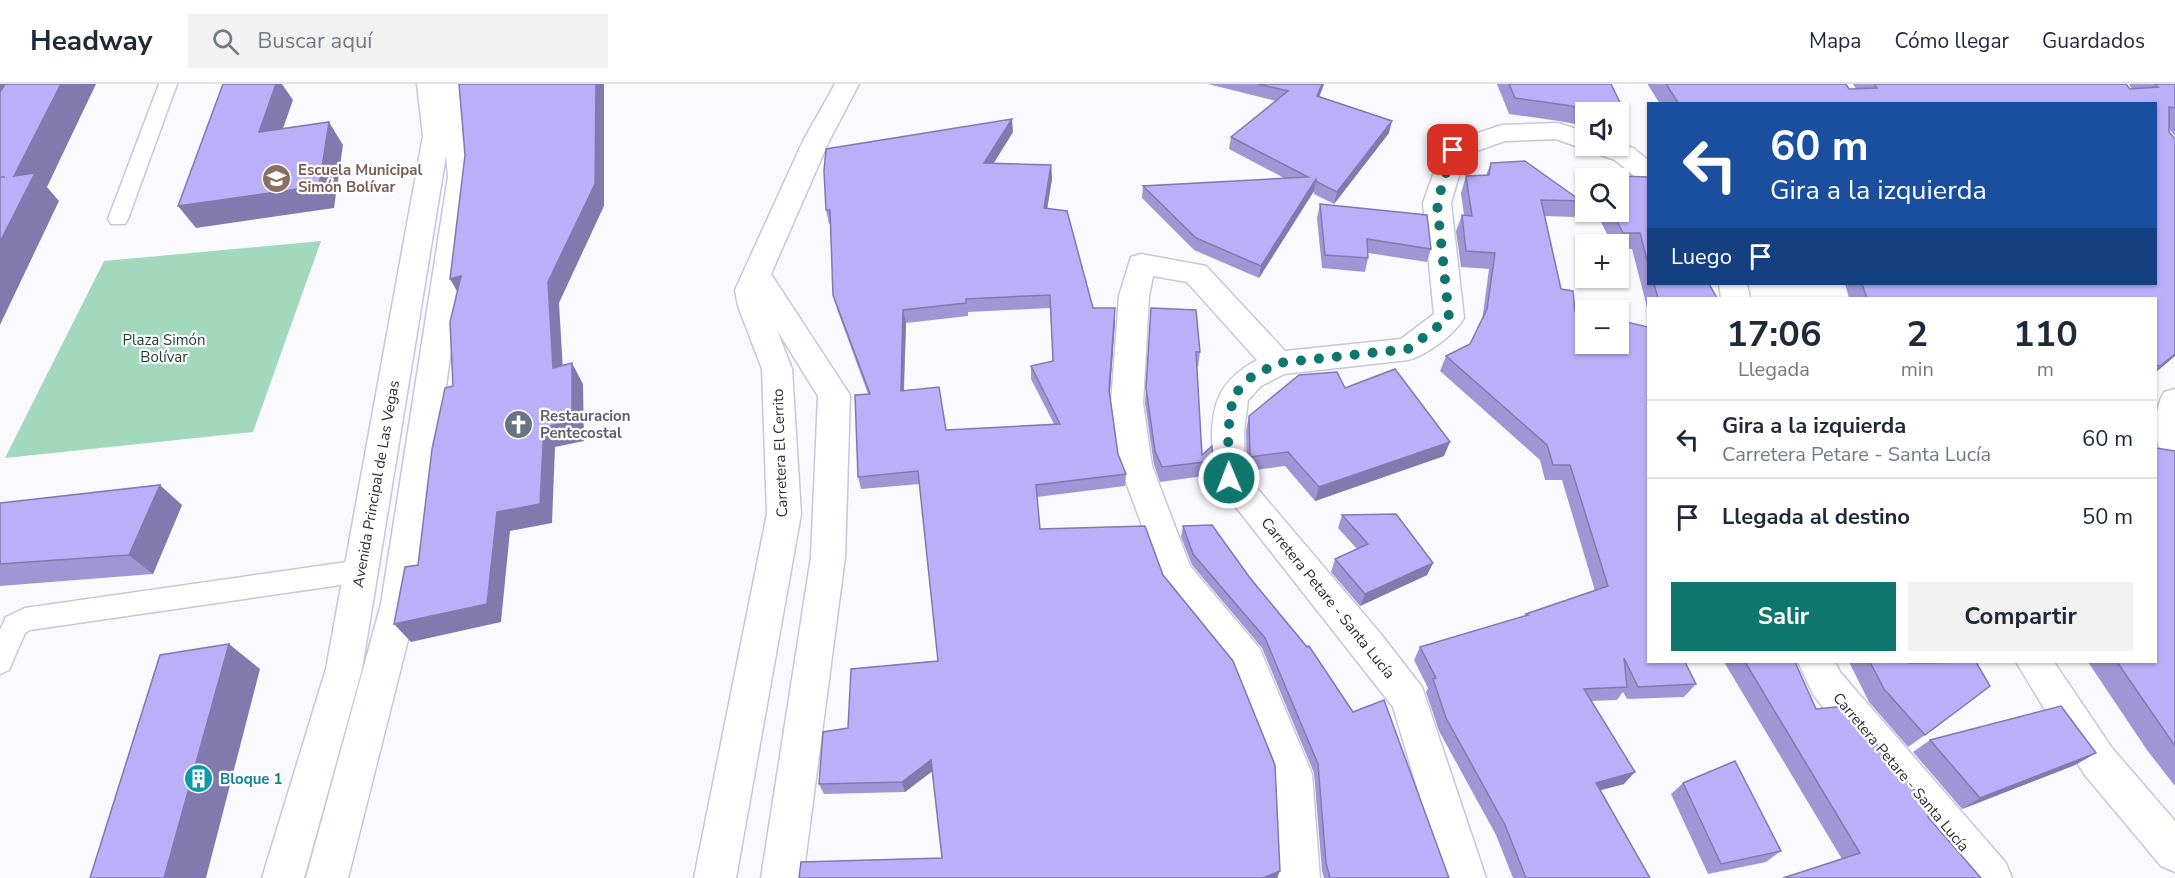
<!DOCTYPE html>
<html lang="es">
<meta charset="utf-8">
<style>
:root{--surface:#fff;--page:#f2f2f3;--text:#1f2937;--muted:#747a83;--line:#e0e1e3;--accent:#0f766e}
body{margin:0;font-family:"Nunito Sans",sans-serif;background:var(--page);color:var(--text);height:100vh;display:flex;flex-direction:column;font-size:22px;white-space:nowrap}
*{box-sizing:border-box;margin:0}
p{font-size:20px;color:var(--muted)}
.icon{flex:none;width:33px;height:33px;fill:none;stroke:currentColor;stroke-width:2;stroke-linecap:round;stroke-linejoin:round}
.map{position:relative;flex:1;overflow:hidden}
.details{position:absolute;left:1647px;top:213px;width:510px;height:366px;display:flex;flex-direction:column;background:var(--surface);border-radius:0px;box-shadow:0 2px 4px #0004}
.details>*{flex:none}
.banner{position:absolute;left:1647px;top:18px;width:510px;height:183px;border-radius:0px;box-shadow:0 2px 4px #0004;background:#1a4fa0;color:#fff;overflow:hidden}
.fabs{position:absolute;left:1575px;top:18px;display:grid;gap:12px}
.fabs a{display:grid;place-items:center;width:54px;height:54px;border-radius:0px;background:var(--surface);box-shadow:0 2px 4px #0004;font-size:30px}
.pin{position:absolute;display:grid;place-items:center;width:51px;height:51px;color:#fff;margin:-26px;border-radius:12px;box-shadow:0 3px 9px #0006}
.me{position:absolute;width:66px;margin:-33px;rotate:359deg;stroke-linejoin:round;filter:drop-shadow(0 0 4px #0008)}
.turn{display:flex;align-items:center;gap:21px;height:126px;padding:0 24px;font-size:27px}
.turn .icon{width:78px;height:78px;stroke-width:2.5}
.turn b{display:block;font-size:42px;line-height:51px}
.then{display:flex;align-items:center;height:57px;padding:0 24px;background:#0003;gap:12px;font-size:22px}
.eta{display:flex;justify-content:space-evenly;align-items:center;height:102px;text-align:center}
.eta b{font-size:36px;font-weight:700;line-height:42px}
.button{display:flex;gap:12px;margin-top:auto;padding:12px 24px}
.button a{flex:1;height:69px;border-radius:0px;background:var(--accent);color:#fff;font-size:24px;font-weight:700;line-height:69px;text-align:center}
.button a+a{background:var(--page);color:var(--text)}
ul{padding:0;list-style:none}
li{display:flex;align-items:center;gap:18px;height:78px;padding:0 24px;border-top:2px solid var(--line)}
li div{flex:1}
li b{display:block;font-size:22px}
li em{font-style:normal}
header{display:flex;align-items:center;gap:36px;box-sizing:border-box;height:84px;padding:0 30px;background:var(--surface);border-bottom:2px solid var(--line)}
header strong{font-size:28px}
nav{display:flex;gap:33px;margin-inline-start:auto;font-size:21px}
.search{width:420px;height:54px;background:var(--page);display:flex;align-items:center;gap:15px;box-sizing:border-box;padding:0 21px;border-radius:0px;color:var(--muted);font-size:22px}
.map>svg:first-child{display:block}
</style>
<header>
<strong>Headway</strong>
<div class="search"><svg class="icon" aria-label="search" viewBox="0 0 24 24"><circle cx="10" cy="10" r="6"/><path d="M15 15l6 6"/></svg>Buscar aquí</div>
<nav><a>Mapa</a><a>Cómo llegar</a><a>Guardados</a></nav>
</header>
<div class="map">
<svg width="2175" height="794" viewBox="0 0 2175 794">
<rect width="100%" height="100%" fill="#faf9fe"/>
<polygon fill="#a2d8bc" points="321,157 253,348 5,374 104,177"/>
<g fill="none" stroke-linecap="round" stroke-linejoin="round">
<defs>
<g id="lane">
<polygon points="159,0 177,0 128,135 125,140 111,140 108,135"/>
<polygon points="361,476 370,479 374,487 370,495 361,498 30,546 25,549 9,586 0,590 0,546 6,533 25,524"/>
</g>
<g id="street">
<polygon points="835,0 859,0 829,57 771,190 850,311 845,473 803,794 761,794 811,473 818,312 777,246 792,285 801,430 736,794 694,794 767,430 762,285 738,222 735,206 803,57"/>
<path d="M1558 39 1586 48V62H1618V59L1633 64 1648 76V99L1639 96 1615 76 1556 55 1505 57 1465 71 1451 119 1464 234C1454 251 1427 271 1408 276L1284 290 1261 302 1248 316 1244 348 1245 390 1380 549 1422 603 1486 794H1444L1393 623 1213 394C1212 341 1204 304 1257 276L1187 198 1153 192 1149 212 1143 319 1152 382 1190 482 1260 565 1312 690 1320 794H1278L1274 690 1233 587 1164 501 1120 382 1111 319 1119 212 1131 173 1141 170 1206 182 1285 267 1401 255 1434 230 1423 119 1444 60 1502 41Z"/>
<polygon points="1719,200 1747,200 1750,214 1721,214"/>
<path d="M2175 305V379L2164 375C2153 355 2153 328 2164 308Z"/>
<polygon points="1798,578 1835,578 1840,588 2006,779 2012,794 1964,794 1814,612"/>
<polygon points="2016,578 2054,578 2112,664 2175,737 2175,788 2161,782 2084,690"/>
</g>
<polygon id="secondary" points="417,0 465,0 474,93 417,520 348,794 306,794 381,520 448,93 446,71 362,585 304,794 262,794 326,585 423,52"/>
</defs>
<use href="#lane" stroke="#c8c6db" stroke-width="3"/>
<use href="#street" stroke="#c8c6db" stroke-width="3"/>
<use href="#secondary" stroke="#c8c6db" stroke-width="3"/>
<use href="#lane" fill="#fff" fill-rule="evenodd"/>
<use href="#street" fill="#fff" fill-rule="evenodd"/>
<use href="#secondary" fill="#fff" fill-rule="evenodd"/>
</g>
<g fill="#a096d5" fill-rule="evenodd">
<polygon points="1208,0 1324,0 1319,13 1389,49 1334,120 1314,110 1314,107 1259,194 1194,166 1142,114 1143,102 1286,95 1229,65 1231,53 1276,17"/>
<polygon points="1497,0 1611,0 1627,33 1620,49 1618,49 1618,28 1586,28 1586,42 1559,37 1509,30"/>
<polygon points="1648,0 1846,0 1849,5 1856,5 1853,0 2126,0 2130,5 2132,5 2129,0 2175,0 2175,52 2169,45 2169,48 2175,55 2175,272 2156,288 2156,214 1849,214 1845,200 2156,200 2156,20 1660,20 1648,1"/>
<path d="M1013 48 994 79 1051 81 1052 95 1047 124 1093 224 1115 238 1110 309 1118 370 1126 390 1125 402 1037 413 942 774 932 687 905 708 824 710 819 700 848 644 938 577 920 400 861 405 858 393 868 310 837 225 833 211 830 140H829L826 126ZM1050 224 1053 277 1031 282V295L1054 340 946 346 904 307 906 239 968 232V228Z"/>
<polygon points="1491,79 1581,117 1574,133 1545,132 1561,205 1575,227 1648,578 1696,600 1684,613 1627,615 1623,608 1617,616 1591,617 1624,700 1601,706 1650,794 1513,794 1496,751 1439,647 1426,608 1428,604 1414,576 1420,563 1525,532 1526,530 1595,507 1562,396 1545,396 1540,376 1440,287 1446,272 1470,260 1482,237 1489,185 1461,183 1456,147 1462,131 1464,131 1461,109 1466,92 1486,91"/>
<polygon points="1593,91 1648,93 1648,200 1709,200 1717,214 1648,214 1648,227 1632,165 1618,165 1618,160 1612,160 1596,128 1618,128 1618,94 1591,94"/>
<polygon points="1320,120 1431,165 1427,178 1368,169 1368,174 1365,188 1322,184 1317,134"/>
<polygon points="1151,224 1200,268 1198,283 1197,283 1202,371 1213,377 1211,391 1160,398 1154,381 1145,319"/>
<polygon points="1345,304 1444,372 1315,417 1285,382 1247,387 1246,347 1249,332"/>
<polygon points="2175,367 2175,702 2147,666 2088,578 2156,578"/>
<polygon points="0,419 182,421 153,490 0,502"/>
<polygon points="1342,431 1433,479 1427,491 1360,522 1331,488 1335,475 1357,465 1338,444"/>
<polygon points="1183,442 1449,794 1324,794 1322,787 1314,689 1262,564 1192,481 1181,453"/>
<polygon points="1724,578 1795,578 1816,625 1935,731 1929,735 1981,794 1842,775"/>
<polygon points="1849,578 1908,578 1925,651 1908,663 1869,618"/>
<polygon points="1930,656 2096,669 2075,681 1962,725 1913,668"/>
<polygon points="1683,699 1781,767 1766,778 1708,790 1671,710"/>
</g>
<g fill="#827aae">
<polygon points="0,0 19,0 0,27"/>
<polygon points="61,0 96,0 47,103 59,117 0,241 0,158 14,92"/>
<polygon points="276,0 282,0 293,16 274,70 259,48"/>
<polygon points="596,0 604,0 604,122 559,219 564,304 553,284 548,198"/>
<polygon points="1322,0 1324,0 1315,24 1317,12"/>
<polygon points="1012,35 1013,48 985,92 984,79"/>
<polygon points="1392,37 1389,49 1334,120 1337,108"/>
<polygon points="329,38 343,61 334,124 196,144 178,122"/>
<polygon points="1051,81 1052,95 1045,138 1044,124"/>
<polygon points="1316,95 1314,107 1259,194 1261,182"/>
<polygon points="461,192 462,216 450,195"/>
<polygon points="1115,224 1115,238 1109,319 1109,306"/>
<polygon points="903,226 906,239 903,320 901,307"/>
<polygon points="2175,270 2175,272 2156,288 2156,286 2160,282"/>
<polygon points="572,279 583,300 584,357 555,363 552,439 510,447 501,538 411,558 394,540 497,428 544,343"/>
<polygon points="1450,358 1444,372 1315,417 1319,403"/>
<polygon points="160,401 182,421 153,490 129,471"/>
<polygon points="1433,479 1427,491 1360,522 1365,510"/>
<polygon points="229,560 260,585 206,794 164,794"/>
<polygon points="2096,669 2075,681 1962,725 1980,714"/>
<polygon points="931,676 934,686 905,708 902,698"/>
<polygon points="1635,688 1624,700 1586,710 1596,699"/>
<polygon points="1280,787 1277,794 1263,794"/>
</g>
<g fill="#baaff8" stroke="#827aae" stroke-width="1.5" fill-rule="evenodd">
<polygon points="5,0 61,0 14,92 35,89 0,158 0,93 5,93 0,93 0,8"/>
<polygon points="223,0 276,0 259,48 329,38 319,102 178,122"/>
<polygon points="459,0 596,0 595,100 548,198 553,284 572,279 572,338 544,343 540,420 497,428 487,520 394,540 405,483 418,481 432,365 445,304 453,302 450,238 461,192 450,195 465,71"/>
<polygon points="1258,0 1322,0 1317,12 1392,37 1337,108 1317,98 1316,95 1261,182 1196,154 1143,102 1308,93 1231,53 1288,7"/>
<polygon points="1509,0 1611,0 1627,33 1618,31 1618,28 1604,28 1565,21 1515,14"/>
<polygon points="1666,0 1846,0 1849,5 1877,4 1874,0 2126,0 2130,5 2158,3 2155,0 2175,0 2175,24 2169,23 2169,48 2175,55 2175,270 2160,282 2156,281 2156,214 1867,214 1862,200 2156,200 2156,20 1679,20"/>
<path d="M1012 35 984 79 1051 81 1044 124 1067 127 1093 224H1115L1109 306 1118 370 1126 390 1036 401 1040 445 1145 442 1163 491 1233 577 1275 681 1280 787 1263 794H799L801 778 942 774 931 676 902 698 819 700 823 648 848 644 851 585 938 577 918 387 858 393 855 311 870 310 833 211 830 126H826L824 87 826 65ZM1050 211 1053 277 1031 282 1060 340 946 346 939 303 901 307 903 226 966 219V215Z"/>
<polygon points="1525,77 1581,117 1541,116 1561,205 1573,207 1575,227 1586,229 1586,260 1618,260 1618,236 1648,243 1648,578 1685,578 1696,600 1638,603 1624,574 1627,603 1584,605 1635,688 1596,699 1650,794 1526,794 1505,741 1446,634 1433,595 1436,594 1420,563 1528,531 1526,530 1608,502 1570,381 1553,381 1547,361 1446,272 1470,260 1487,225 1495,169 1466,167 1462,131 1472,132 1466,92 1489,91 1491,79"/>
<polygon points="1593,91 1648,93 1648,180 1640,149 1623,149 1612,128 1618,128 1618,94 1595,94"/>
<polygon points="1320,120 1427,131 1431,165 1367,155 1368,174 1325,171"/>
<polygon points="1654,200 1709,200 1717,214 1658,214"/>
<polygon points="1151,224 1196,226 1200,268 1196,268 1202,371 1212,362 1213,377 1162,383 1155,367 1146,304"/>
<polygon points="1395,285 1450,358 1319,403 1288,368 1250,373 1249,332 1299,291 1337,288 1345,304"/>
<polygon points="2156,364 2175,367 2175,662 2117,578 2156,578"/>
<polygon points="160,401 129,471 0,480 0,419"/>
<polygon points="1396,430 1433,479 1365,510 1335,475 1368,460 1342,431"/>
<polygon points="1212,441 1250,494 1307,563 1309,562 1353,628 1384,616 1449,794 1330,794 1326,779 1318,680 1265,554 1193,470 1183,442"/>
<polygon points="229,560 164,794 90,794 160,571"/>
<polygon points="1745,578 1795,578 1816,625 1845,622 1935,731 1928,733 1981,794 1783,794 1860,769"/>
<polygon points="1870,578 1908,578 1909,579 1976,578 1990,602 1925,651 1884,605"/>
<polygon points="2061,622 2096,669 1980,714 1930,656"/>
<polygon points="1735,677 1781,767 1721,780 1683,699"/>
</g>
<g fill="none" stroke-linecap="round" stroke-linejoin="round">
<polyline stroke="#0f766e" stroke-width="10" stroke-dasharray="0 18" points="1229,394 1228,348 1233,312 1250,294 1278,279 1408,265 1449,234 1437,119 1453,66"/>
</g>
<defs>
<symbol id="school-disc" viewBox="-11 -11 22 22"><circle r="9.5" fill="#8d6e63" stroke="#fff"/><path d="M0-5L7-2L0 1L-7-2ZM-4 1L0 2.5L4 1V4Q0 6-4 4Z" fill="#fff"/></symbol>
<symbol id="church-disc" viewBox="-11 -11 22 22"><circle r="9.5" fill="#6b7280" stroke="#fff"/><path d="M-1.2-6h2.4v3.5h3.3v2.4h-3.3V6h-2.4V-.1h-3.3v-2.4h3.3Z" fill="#fff"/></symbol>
<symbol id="building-disc" viewBox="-11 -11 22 22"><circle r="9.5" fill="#0f9aa8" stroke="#fff"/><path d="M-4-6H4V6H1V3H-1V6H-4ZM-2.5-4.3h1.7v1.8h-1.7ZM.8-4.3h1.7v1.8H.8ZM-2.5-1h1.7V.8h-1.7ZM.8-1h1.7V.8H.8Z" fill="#fff"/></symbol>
</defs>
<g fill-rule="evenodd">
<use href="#school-disc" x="260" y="78" width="33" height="33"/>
<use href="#church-disc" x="502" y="324" width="33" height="33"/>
<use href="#building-disc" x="182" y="678" width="33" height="33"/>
</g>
<g text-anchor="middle" stroke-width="4.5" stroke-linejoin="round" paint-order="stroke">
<g font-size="15" font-weight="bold" fill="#785e54" stroke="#fff" text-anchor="start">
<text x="298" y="91">Escuela Municipal<tspan x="298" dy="17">Simón Bolívar</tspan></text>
</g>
<g font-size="15" fill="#183e2d" stroke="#fff">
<text x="164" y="261">Plaza Simón<tspan x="164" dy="17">Bolívar</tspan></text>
</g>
<g font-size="15" font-weight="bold" fill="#5b616d" stroke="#fff" text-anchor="start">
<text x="540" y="337">Restauracion<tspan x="540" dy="17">Pentecostal</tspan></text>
</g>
<g font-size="15" fill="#2d2c35" stroke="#fff">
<text transform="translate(780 369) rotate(-92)" y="5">Carretera El Cerrito</text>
<text transform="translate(376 400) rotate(-80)" y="5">Avenida Principal de Las Vegas</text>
<text transform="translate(1328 514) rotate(51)" y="5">Carretera Petare - Santa Lucía</text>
<text transform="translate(1901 688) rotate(50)" y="5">Carretera Petare - Santa Lucía</text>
</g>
<g font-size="15" font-weight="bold" fill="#0d838f" stroke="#fff" text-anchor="start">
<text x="220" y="700">Bloque 1</text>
</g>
</g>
</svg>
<div class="fabs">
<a><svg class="icon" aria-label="sound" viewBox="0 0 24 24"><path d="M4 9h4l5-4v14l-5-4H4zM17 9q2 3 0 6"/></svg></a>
<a><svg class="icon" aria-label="search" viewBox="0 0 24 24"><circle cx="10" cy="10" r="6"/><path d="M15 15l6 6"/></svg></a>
<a>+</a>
<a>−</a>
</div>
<div class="pin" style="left:1453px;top:66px;background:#d93025"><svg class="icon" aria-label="arrive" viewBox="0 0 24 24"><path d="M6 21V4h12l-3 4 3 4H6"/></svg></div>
<svg class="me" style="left:1229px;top:394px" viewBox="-20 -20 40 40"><circle r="17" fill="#0f766e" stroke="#fff" stroke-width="3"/><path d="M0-11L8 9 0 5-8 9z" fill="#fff"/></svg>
<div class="banner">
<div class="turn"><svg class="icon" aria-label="left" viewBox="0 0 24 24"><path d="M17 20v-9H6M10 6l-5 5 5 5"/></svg><div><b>60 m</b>Gira a la izquierda</div></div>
<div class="then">Luego<svg class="icon" aria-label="arrive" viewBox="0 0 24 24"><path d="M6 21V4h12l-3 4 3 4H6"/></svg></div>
</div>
<section class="details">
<div class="eta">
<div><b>17:06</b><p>Llegada</p></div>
<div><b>2</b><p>min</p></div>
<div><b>110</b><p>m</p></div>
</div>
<ul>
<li><svg class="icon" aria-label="left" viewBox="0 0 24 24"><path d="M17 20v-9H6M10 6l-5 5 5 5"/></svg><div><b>Gira a la izquierda</b><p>Carretera Petare - Santa Lucía</p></div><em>60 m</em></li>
<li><svg class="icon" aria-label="arrive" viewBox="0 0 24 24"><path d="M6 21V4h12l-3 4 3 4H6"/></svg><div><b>Llegada al destino</b></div><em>50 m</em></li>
</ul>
<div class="button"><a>Salir</a><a>Compartir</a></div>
</section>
</div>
